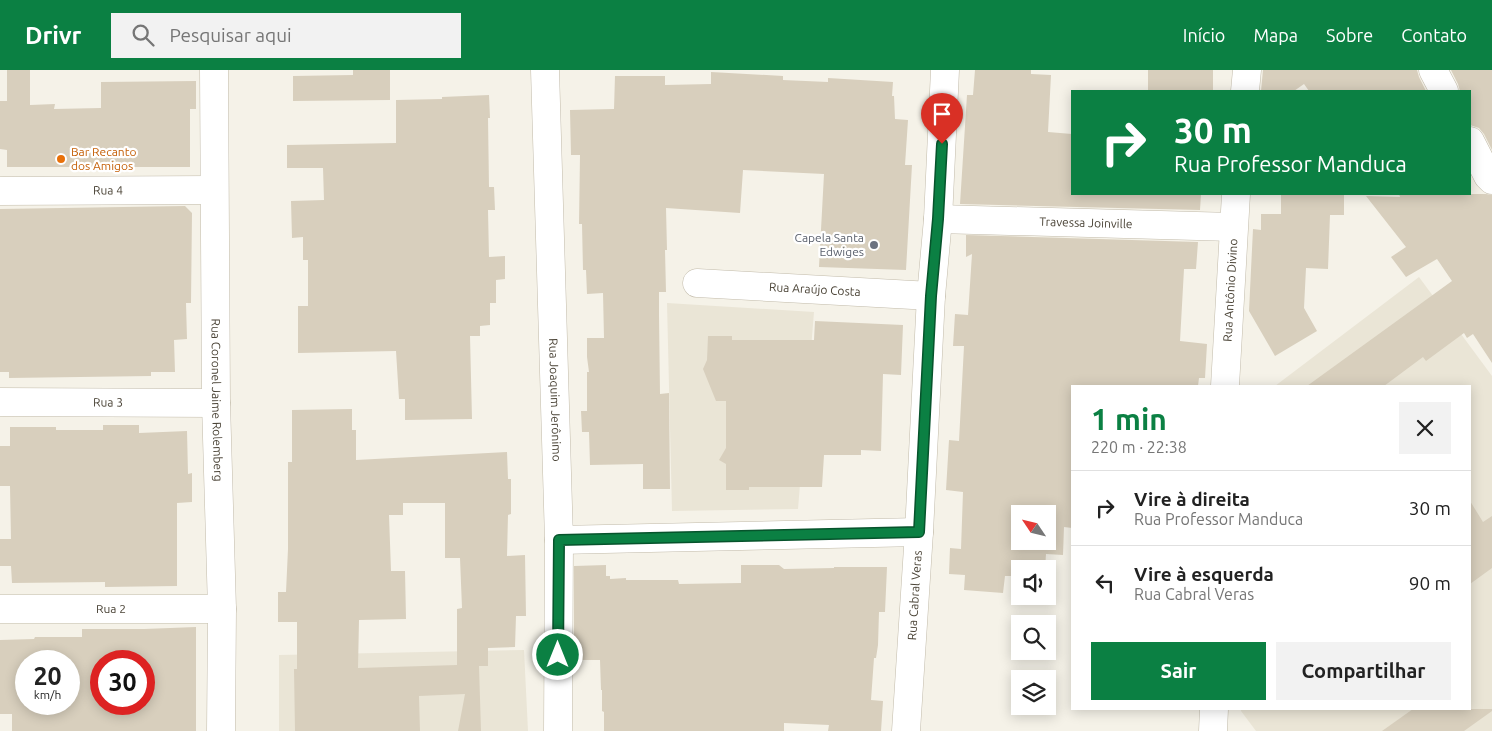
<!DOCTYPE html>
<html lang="pt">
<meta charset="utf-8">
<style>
:root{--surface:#fff;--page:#f2f2f2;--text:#222;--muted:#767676;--line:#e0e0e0;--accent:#0b8043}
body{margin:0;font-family:Ubuntu,sans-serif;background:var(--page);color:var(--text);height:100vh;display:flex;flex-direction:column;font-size:19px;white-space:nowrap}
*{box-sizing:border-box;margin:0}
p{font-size:16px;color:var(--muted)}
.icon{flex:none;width:28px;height:28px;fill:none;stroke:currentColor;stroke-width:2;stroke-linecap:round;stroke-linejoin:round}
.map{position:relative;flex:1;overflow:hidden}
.details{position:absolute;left:1071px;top:315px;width:400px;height:325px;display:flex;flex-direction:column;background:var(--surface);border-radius:0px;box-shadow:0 2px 12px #0003}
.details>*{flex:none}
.guide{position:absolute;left:1071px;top:20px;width:400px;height:105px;border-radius:0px;box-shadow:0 2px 12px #0003;background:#0b8043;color:#fff;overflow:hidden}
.needle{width:32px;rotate:305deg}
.fabs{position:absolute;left:1011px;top:435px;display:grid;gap:10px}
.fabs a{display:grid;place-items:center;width:45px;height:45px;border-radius:0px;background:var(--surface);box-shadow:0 2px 12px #0003;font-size:25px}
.speed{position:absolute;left:15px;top:580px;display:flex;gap:10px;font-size:25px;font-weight:700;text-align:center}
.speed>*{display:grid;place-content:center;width:65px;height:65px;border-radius:50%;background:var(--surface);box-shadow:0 2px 12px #0003;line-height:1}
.speed small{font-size:12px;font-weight:400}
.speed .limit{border:8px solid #d22;background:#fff;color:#111}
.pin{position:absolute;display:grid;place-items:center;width:42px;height:42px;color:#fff;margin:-51px -21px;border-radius:50% 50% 50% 0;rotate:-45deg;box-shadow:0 0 5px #0007}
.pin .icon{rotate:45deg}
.me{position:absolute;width:55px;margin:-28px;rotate:0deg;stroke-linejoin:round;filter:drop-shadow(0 0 4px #0008)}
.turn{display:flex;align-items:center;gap:18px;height:105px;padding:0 20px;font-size:22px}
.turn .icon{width:65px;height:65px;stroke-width:2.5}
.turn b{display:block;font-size:35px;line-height:42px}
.round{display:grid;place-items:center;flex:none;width:52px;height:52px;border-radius:0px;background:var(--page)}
.summary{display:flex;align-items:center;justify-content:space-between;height:85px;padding:0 20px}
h1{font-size:30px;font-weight:700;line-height:38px;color:var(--accent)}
.button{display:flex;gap:10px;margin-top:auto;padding:10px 20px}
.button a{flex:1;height:58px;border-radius:0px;background:var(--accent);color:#fff;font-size:20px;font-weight:700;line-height:58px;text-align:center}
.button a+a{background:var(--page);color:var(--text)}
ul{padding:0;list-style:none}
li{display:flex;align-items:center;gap:15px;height:75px;padding:0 20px;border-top:1px solid var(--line)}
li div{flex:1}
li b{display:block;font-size:19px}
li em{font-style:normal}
header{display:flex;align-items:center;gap:30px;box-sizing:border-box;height:70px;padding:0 25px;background:var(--accent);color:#fff}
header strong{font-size:24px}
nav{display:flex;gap:28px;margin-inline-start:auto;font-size:18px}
.search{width:350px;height:45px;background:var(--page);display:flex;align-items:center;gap:12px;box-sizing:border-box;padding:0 18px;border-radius:0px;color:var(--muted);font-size:19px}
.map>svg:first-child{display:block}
</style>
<header>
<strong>Drivr</strong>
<div class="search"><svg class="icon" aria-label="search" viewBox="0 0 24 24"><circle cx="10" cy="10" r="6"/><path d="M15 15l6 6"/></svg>Pesquisar aqui</div>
<nav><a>Início</a><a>Mapa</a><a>Sobre</a><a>Contato</a></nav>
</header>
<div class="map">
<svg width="1492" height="661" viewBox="0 0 1492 661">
<rect width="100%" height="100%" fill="#f5f2e8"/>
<g fill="#eae5d6">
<polygon points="1419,207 1492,306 1492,661 1256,661 1241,641 1241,639 1470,639 1470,316 1275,316"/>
<polygon points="667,233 814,242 798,439 672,441"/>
<polygon points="524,580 528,661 279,661 279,585"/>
</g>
<g fill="#d8cfbd" fill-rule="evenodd">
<polygon points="7,0 30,0 30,35 55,34 54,39 101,38 101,12 196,11 196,39 190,39 190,97 7,97 7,80 0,79 0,31 7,31"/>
<polygon points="353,0 390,0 390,30 293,31 293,6 353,5"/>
<polygon points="975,0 1031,0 1031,4 1051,5 1048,62 1072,64 1072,124 1201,124 1200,140 960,134 967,25 973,25"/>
<rect x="1148" y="0" width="65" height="21"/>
<polygon points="1263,0 1417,0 1419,7 1426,21 1309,21 1304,14 1294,21 1261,21"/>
<polygon points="1451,0 1492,0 1492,80 1484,64 1479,58 1470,55 1470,21 1460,21 1458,14"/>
<polygon points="711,2 783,6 783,10 828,12 828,8 893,12 892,26 894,26 895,49 908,50 905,95 912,95 906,200 819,197 824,104 743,100 740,143 666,138 667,180 665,180 666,222 659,222 659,245 660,324 669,323 670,419 643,419 643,394 590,395 589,362 582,362 581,341 587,341 587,302 589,302 587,287 587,268 604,268 603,223 587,224 586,200 583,200 582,154 579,154 580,85 571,85 570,40 614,39 615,6 665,6 665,15 711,14"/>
<polygon points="489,25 490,48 488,48 489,117 494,117 495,140 488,140 489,187 505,186 505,209 496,210 496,233 490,233 490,255 480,256 480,266 470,266 472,349 405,350 405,329 399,329 396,281 298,283 298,236 308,236 308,190 303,190 303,167 292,168 291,131 324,130 323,98 287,98 287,75 396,73 396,30 442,29 442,27"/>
<polygon points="1283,124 1344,124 1344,145 1330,145 1328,199 1306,198 1304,238 1317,261 1275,286 1249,241 1253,159 1261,160 1261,144 1281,144 1281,125 1283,125"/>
<polygon points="1399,124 1486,124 1492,125 1492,293 1473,264 1467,268 1464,263 1426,291 1423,287 1384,316 1307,316 1452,211 1437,189 1406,207 1391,187 1406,177 1366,126 1400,127"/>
<polygon points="185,136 192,143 191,233 186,233 187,269 174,270 175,302 151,302 151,306 9,308 9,302 0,302 0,139"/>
<path d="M966 165 1198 172 1196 199H1184L1180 271 1207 274 1205 308H1199L1198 316H1072V458L1064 457 1063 485 1046 484 1045 499H1020V506H1005L1003 523 964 520 965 505 949 504 950 478 961 479 963 422 946 420 949 370 959 371 964 276H953L955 244 968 245 972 184 966 187ZM1020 444H1048V471H1020Z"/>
<polygon points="815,251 903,255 901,305 883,304 881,381 861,380 861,385 824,385 822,417 749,417 749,420 726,420 726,394 719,390 726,378 726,331 716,331 703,299 707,290 708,266 732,266 732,270 814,270"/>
<path d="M352 339V360H356V390L507 382 508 409H511V444L508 445 507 486 525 485 526 546H516L515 577 488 578V596H479L481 661H458L465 624 419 626 420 661H295L294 599H297V552H278V522H286L288 479V392H292V340ZM403 433H445V488H460L462 538 457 539V595L358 598 359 550 406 549 405 501H391L389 445H403Z"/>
<polygon points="103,355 139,355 139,363 187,361 188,404 192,403 192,432 177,433 177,516 105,517 105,512 12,513 11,496 0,496 0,469 11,469 10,416 0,416 0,376 10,376 10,357 56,357 56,360 103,360"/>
<polygon points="1470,431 1483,452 1492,446 1492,498 1470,514"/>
<polygon points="606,495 606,506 610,506 610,509 626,508 626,510 678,510 679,514 741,513 741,495 779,495 784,499 834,498 834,497 887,497 885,542 879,542 878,575 876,588 874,588 871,630 883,631 881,661 828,661 829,655 784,653 784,661 604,661 604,642 602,641 602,620 601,620 600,590 574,590 574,496"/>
<path d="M196 557V661H12V644H0V570L34 569 35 567H82V559H144ZM26 591H69V634H26ZM101 591H144V634H101Z"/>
<polygon points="1413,639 1492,639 1492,641 1464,661 1382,661"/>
</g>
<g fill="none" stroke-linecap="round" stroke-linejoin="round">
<defs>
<g id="minor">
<path id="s1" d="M214 0 216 333 222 539 221 661"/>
<path id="s2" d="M545 0 559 470 558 661"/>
<polyline points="1433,0 1444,21"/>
<polyline points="1245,21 1247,0"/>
<polyline points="1470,71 1488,106 1492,110"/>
<path id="s3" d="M0 121 214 120"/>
<path id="s4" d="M938 149 1233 157"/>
<path id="s5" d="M697 213 931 226"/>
<path id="s6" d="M1225 316 1236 124"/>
<path id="s7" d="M0 332 216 333"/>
<polyline points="559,470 919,462"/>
<path id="s8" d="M0 539H222"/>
<path id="s9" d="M906 661 919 462 931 226 938 149 945 0"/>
<polyline points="1213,661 1214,639"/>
</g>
</defs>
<use href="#minor" stroke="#c2bbaa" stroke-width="29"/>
<use href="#minor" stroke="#fff" stroke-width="28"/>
</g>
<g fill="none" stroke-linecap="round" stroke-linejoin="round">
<defs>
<polyline id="route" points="558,585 559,470 919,462 931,226 938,149 942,74"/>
</defs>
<use href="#route" stroke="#07532c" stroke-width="12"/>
<use href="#route" stroke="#0b8043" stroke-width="9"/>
</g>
<circle fill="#e8710a" stroke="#fff" stroke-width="2" cx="61" cy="89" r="5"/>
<circle fill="#6b7280" stroke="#fff" stroke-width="2" cx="874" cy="175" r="5"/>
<g text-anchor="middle" stroke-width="4.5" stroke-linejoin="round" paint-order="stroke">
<g font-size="12" fill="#c56008" stroke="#fff" text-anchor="start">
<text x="71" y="86">Bar Recanto<tspan x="71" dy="14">dos Amigos</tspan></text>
</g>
<g font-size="12" fill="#4a4336" stroke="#fff">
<text dy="4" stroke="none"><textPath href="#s3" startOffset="108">Rua 4</textPath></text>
<text dy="4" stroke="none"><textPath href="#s4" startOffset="148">Travessa Joinville</textPath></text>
<text dy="4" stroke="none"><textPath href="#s5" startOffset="118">Rua Araújo Costa</textPath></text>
<text dy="4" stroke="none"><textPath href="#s6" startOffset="96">Rua Antônio Divino</textPath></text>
<text dy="4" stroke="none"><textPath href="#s2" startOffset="330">Rua Joaquim Jerônimo</textPath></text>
<text dy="4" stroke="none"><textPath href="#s1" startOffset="330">Rua Coronel Jaime Rolemberg</textPath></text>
<text dy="4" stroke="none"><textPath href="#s7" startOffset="108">Rua 3</textPath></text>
<text dy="4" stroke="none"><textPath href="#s9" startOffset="136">Rua Cabral Veras</textPath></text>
<text dy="4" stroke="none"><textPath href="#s8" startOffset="111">Rua 2</textPath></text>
</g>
<g font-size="12" fill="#5b616d" stroke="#fff" text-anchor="end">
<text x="864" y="172">Capela Santa<tspan x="864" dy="14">Edwiges</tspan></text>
</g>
</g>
</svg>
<div class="fabs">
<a><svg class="needle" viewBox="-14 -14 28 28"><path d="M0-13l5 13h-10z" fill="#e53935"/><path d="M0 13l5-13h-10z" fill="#767676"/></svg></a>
<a><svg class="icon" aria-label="sound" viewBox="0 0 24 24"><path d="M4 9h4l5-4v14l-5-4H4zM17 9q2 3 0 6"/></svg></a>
<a><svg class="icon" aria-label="search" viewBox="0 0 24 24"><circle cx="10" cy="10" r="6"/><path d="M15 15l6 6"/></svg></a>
<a><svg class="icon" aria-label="layers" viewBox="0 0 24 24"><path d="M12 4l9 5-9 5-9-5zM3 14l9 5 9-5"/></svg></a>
</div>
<div class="speed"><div>20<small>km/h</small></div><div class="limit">30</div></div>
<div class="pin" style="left:942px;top:74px;background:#d93025"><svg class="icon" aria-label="arrive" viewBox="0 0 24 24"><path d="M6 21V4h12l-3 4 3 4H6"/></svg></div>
<svg class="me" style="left:558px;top:585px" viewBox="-20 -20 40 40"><circle r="17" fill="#0b8043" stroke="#fff" stroke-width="3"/><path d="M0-11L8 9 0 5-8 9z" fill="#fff"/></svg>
<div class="guide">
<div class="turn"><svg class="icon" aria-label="right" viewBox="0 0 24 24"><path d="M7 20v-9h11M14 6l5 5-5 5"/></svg><div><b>30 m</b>Rua Professor Manduca</div></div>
</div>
<section class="details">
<div class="summary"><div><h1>1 min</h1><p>220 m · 22:38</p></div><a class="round"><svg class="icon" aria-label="close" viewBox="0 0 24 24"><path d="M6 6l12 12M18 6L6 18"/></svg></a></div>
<ul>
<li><svg class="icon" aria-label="right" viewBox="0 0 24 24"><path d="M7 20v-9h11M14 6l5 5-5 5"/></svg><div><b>Vire à direita</b><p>Rua Professor Manduca</p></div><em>30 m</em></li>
<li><svg class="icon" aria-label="left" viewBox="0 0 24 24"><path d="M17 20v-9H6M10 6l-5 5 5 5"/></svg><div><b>Vire à esquerda</b><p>Rua Cabral Veras</p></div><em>90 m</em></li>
</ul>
<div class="button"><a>Sair</a><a>Compartilhar</a></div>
</section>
</div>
